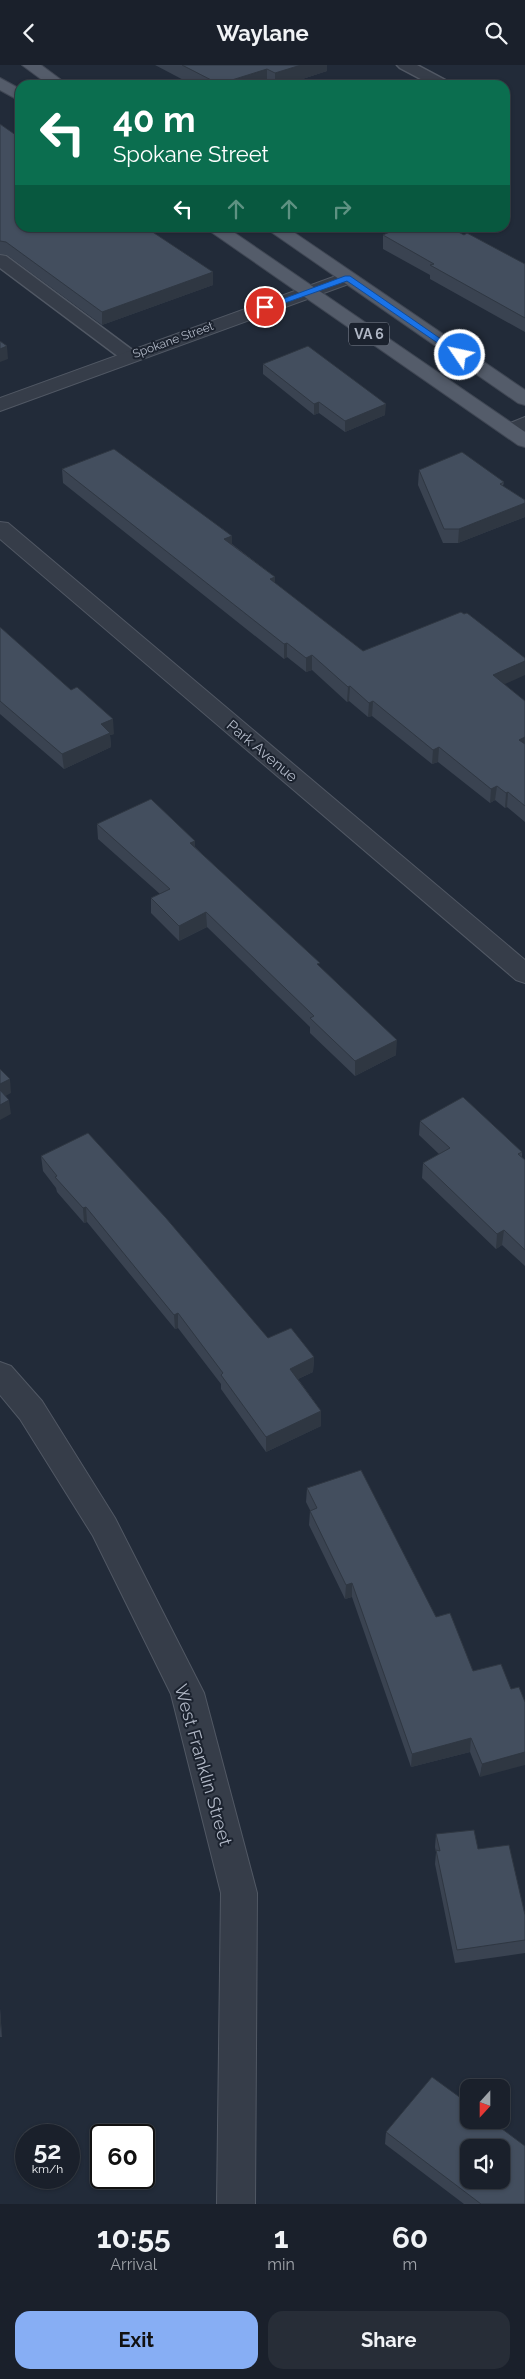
<!DOCTYPE html>
<style>
:root{--surface:#1a202b;--page:#272d37;--text:#f1f3f6;--muted:#9fa3a9;--line:#383e47;--accent:#87aef4}
body{margin:0;font-family:Raleway,sans-serif;background:var(--page);color:var(--text);height:100vh;display:flex;flex-direction:column;font-size:19px;white-space:nowrap}
*{box-sizing:border-box;margin:0}
p{font-size:16px;color:var(--muted)}
.icon{flex:none;width:28px;height:28px;fill:none;stroke:currentColor;stroke-width:2;stroke-linecap:round;stroke-linejoin:round}
.map{position:relative;height:2139px;overflow:hidden}
.panel{display:flex;flex-direction:column;background:var(--surface);flex:1}
.panel>*{flex:none}
.banner{position:absolute;left:15px;top:15px;width:495px;height:152px;border-radius:15px;box-shadow:0 1px 4px #0004,0 0 0 1px var(--line);background:#0b6e4f;color:#fff;overflow:hidden}
.needle{width:32px;rotate:201deg}
.tools{position:absolute;left:460px;top:2014px;display:grid;gap:10px}
.tools a{display:grid;place-items:center;width:50px;height:50px;border-radius:10px;background:var(--surface);box-shadow:0 1px 4px #0004,0 0 0 1px var(--line);font-size:25px}
.speed{position:absolute;left:15px;top:2059px;display:flex;gap:10px;font-size:25px;font-weight:700;text-align:center}
.speed>*{display:grid;place-content:center;width:65px;height:65px;border-radius:50%;background:var(--surface);box-shadow:0 1px 4px #0004,0 0 0 1px var(--line);line-height:1}
.speed small{font-size:12px;font-weight:400}
.speed .limit{border:2px solid #111;border-radius:8px;background:#fff;color:#111}
.pin{position:absolute;display:grid;place-items:center;width:42px;height:42px;color:#fff;margin:-21px;border:2px solid #fff;border-radius:50%;box-shadow:0 1px 5px #0007}
.me{position:absolute;width:55px;margin:-28px;rotate:304deg;stroke-linejoin:round;filter:drop-shadow(0 0 4px #0008)}
.turn{display:flex;align-items:center;gap:18px;height:105px;padding:0 15px;font-size:22px}
.turn .icon{width:65px;height:65px;stroke-width:2.5}
.turn b{display:block;font-size:35px;line-height:42px}
.lanes{display:flex;align-items:center;height:48px;padding:0 15px;background:#0003;justify-content:center;gap:25px;direction:ltr}
.lanes .off{opacity:.35}
.eta{display:flex;justify-content:space-evenly;align-items:center;height:85px;text-align:center}
.eta b{font-size:30px;font-weight:700;line-height:35px}
.action{display:flex;gap:10px;margin-top:auto;padding:10px 15px}
.action a{flex:1;height:58px;border-radius:15px;background:var(--accent);color:#111;font-size:20px;font-weight:700;line-height:58px;text-align:center}
.action a+a{background:var(--page);color:var(--text)}
header{display:flex;justify-content:space-between;align-items:center;height:65px;padding:0 15px;background:var(--surface);font-size:22px;font-weight:700}
.map>svg:first-child{display:block}
</style>
<header><svg class="icon" aria-label="back" viewBox="0 0 24 24"><path d="M15 5l-7 7 7 7"/></svg>Waylane<svg class="icon" aria-label="search" viewBox="0 0 24 24"><circle cx="10" cy="10" r="6"/><path d="M15 15l6 6"/></svg></header>
<div class="map">
<svg width="525" height="2139" viewBox="0 0 525 2139">
<rect width="100%" height="100%" fill="#222b39"/>
<g fill="none" stroke-linecap="round" stroke-linejoin="round">
<defs>
<g id="lane">
<polygon points="397,0 417,0 449,17 452,20 432,20 400,3"/>
<polygon points="0,190 6,191 135,287 138,291 135,295 123,295 0,203"/>
</g>
<g id="street">
<polygon points="347,207 354,209 356,213 354,217 0,346 0,333"/>
<polygon points="525,352 525,366 510,371 503,369 500,365 503,361"/>
<polygon points="0,457 8,458 525,895 525,918 516,915 0,474"/>
<polygon points="0,1297 11,1301 42,1336 115,1453 204,1628 257,1828 255,2139 217,2139 221,1828 171,1629 93,1471 20,1354 0,1330"/>
</g>
<g id="primary">
<polygon points="22,0 41,0 68,20 49,20"/>
<polygon points="0,13 20,24 20,36 0,25"/>
<polygon points="204,162 226,162 525,367 525,382 518,380"/>
<polygon points="264,162 286,162 525,325 525,340 518,338"/>
</g>
</defs>
<use href="#lane" stroke="#515864" stroke-width="3"/>
<use href="#street" stroke="#515864" stroke-width="2"/>
<use href="#primary" stroke="#3f4653" stroke-width="2"/>
<use href="#lane" fill="#363d49" fill-rule="evenodd"/>
<use href="#street" fill="#363d49" fill-rule="evenodd"/>
<use href="#primary" fill="#545c6a" fill-rule="evenodd"/>
</g>
<g fill="#3a4351">
<polygon points="155,0 327,0 327,6 284,20 270,20 267,18 261,20 193,20"/>
<polygon points="0,59 213,220 102,260 7,190 0,189"/>
<polygon points="383,170 464,170 525,199 525,267 430,214 430,210 383,184"/>
<polygon points="263,299 385,350 345,367 319,348 314,350 263,309"/>
<polygon points="62,404 232,479 275,512 275,518 363,586 504,619 525,636 525,757 507,742 505,743 495,735 490,738 438,697 432,699 372,651 368,652 349,636 347,637 312,605 306,607 287,592 284,594 63,418"/>
<polygon points="419,405 504,417 503,421 525,435 525,452 458,478 443,478 418,420"/>
<polygon points="0,562 114,669 110,670 111,682 64,704 0,649"/>
<polygon points="97,759 195,776 195,782 320,902 396,990 355,1011 310,968 310,962 207,862 179,876 151,848 151,833 160,829 98,774"/>
<polygon points="420,1056 522,1087 522,1092 525,1095 525,1201 502,1180 496,1184 422,1113 423,1098 439,1089 419,1070"/>
<polygon points="41,1091 268,1273 314,1292 313,1307 298,1314 321,1346 321,1361 266,1387 221,1324 221,1319 178,1263 175,1264 87,1157 84,1158 57,1127 56,1123 43,1106"/>
<polygon points="307,1423 436,1552 473,1606 501,1599 480,1712 470,1687 411,1702 352,1532 345,1534 309,1460 310,1446 310,1445 306,1437"/>
<polygon points="436,1769 478,1784 525,1850 525,1888 455,1898 435,1799 436,1787 435,1782"/>
<polygon points="0,1943 2,1972 0,1972"/>
<polygon points="386,2067 525,2139 464,2139 385,2079"/>
</g>
<g fill="#2f3742">
<polygon points="301,0 327,0 327,6 284,20 275,20 275,8"/>
<polygon points="267,4 267,18 261,20 219,20 219,19"/>
<polygon points="213,207 213,220 102,260 102,247"/>
<polygon points="7,281 8,294 0,297 0,284"/>
<polygon points="319,337 319,348 314,350 314,339"/>
<polygon points="386,339 385,350 345,367 345,356"/>
<polygon points="525,438 525,452 458,478 459,464"/>
<polygon points="232,471 232,485 224,474"/>
<polygon points="275,512 275,527 270,514"/>
<polygon points="287,578 287,592 284,594 284,579"/>
<polygon points="312,590 312,605 306,607 306,593"/>
<polygon points="525,596 525,610 492,625 493,610"/>
<polygon points="350,621 349,636 347,637 348,622"/>
<polygon points="373,636 372,651 368,652 369,638"/>
<polygon points="113,654 114,669 110,670 111,682 64,704 62,689 101,659"/>
<polygon points="525,672 525,686 519,675"/>
<polygon points="439,682 438,697 432,699 433,685"/>
<polygon points="497,721 495,735 490,738 491,724"/>
<polygon points="508,727 507,742 505,743 506,728"/>
<polygon points="195,776 195,791 190,778"/>
<polygon points="206,847 207,862 179,876 179,861"/>
<polygon points="397,975 396,990 355,1011 355,996"/>
<polygon points="10,1014 11,1028 0,1034 0,1019"/>
<polygon points="9,1035 11,1049 0,1055 0,1040"/>
<polygon points="86,1142 87,1157 84,1158 83,1143"/>
<polygon points="504,1165 502,1180 496,1184 497,1169"/>
<polygon points="178,1248 178,1263 175,1264 174,1250"/>
<polygon points="314,1292 313,1307 289,1318 290,1304"/>
<polygon points="321,1346 321,1361 266,1387 266,1372"/>
<polygon points="352,1518 352,1532 345,1534 346,1520"/>
<polygon points="471,1673 470,1687 411,1702 412,1689"/>
<polygon points="525,1687 525,1700 480,1712 482,1699"/>
<polygon points="0,1943 2,1972 0,1960"/>
</g>
<g fill="#434e5e" stroke="#2f3742" fill-rule="evenodd">
<polygon points="182,0 301,0 275,8 267,4 219,19"/>
<polygon points="0,59 20,73 20,162 145,162 213,207 102,247 6,177 0,176"/>
<polygon points="401,162 449,162 464,170 467,168 525,199 525,253 430,200 434,199 383,170"/>
<polygon points="0,276 7,281 0,284"/>
<polygon points="308,281 386,339 345,356 319,337 314,339 263,299"/>
<polygon points="114,384 232,471 224,474 275,512 270,514 363,586 461,547 464,549 467,548 525,593 525,596 493,610 525,636 525,672 519,675 525,679 525,741 508,727 506,728 497,721 491,724 439,682 433,685 373,636 369,638 350,621 348,622 312,590 306,593 287,578 284,579 62,404"/>
<polygon points="462,387 504,417 500,419 525,435 525,438 459,464 444,464 419,405"/>
<polygon points="0,562 71,625 77,622 113,654 101,659 110,668 62,689 0,636"/>
<polygon points="151,734 195,776 190,778 320,898 317,899 397,975 355,996 310,953 314,951 206,847 179,861 151,833 170,824 97,759"/>
<polygon points="0,1004 10,1014 0,1019"/>
<polygon points="0,1025 9,1035 0,1040"/>
<polygon points="463,1032 522,1087 518,1089 525,1095 525,1185 504,1165 497,1169 423,1098 450,1083 420,1056"/>
<polygon points="88,1068 166,1153 268,1273 291,1263 314,1292 290,1304 321,1346 266,1372 221,1310 223,1308 178,1248 174,1250 86,1142 83,1143 55,1112 57,1111 41,1091"/>
<polygon points="361,1405 436,1552 450,1548 473,1606 501,1599 511,1624 519,1622 525,1637 525,1687 482,1699 471,1673 412,1689 352,1518 346,1520 310,1446 317,1443 307,1423"/>
<polygon points="474,1765 478,1784 509,1780 525,1850 525,1875 457,1885 436,1785 440,1786 436,1769"/>
<path d="M432 2012 469 2039V2055H490L525 2081V2139H481L386 2067ZM469 2082H501V2115H469Z"/>
</g>
<polygon fill="#1a73e8" stroke="#114b97" points="345,211 350,211 464,290 458,292 347,216 268,244 261,242"/>
<g text-anchor="middle" stroke-width="4" stroke-linejoin="round" paint-order="stroke">
<g font-size="12" fill="#b1b8c6" stroke="#1b222e">
<text transform="translate(173 275) rotate(-20)" y="4">Spokane Street</text>
</g>
<rect fill="#1b222e" stroke="#848b98" stroke-width="1" x="349" y="257.5" width="40" height="23" rx="4"/>
<g font-size="14" font-weight="bold" fill="#b1b8c6">
<text x="369" y="274">VA 6</text>
</g>
<g font-size="15" fill="#b1b8c6" stroke="#1b222e">
<text transform="translate(262 686) rotate(40)" y="5">Park Avenue</text>
</g>
<g font-size="18" fill="#b1b8c6" stroke="#1b222e">
<text transform="translate(203 1700) rotate(74)" y="6">West Franklin Street</text>
</g>
</g>
</svg>
<div class="tools">
<a><svg class="needle" viewBox="-14 -14 28 28"><path d="M0-13l5 13h-10z" fill="#e53935"/><path d="M0 13l5-13h-10z" fill="#9fa3a9"/></svg></a>
<a><svg class="icon" aria-label="sound" viewBox="0 0 24 24"><path d="M4 9h4l5-4v14l-5-4H4zM17 9q2 3 0 6"/></svg></a>
</div>
<div class="speed"><div>52<small>km/h</small></div><div class="limit">60</div></div>
<div class="pin" style="left:265px;top:242px;background:#d93025"><svg class="icon" aria-label="arrive" viewBox="0 0 24 24"><path d="M6 21V4h12l-3 4 3 4H6"/></svg></div>
<svg class="me" style="left:460px;top:290px" viewBox="-20 -20 40 40"><circle r="17" fill="#1a73e8" stroke="#fff" stroke-width="3"/><path d="M0-11L8 9 0 5-8 9z" fill="#fff"/></svg>
<div class="banner">
<div class="turn"><svg class="icon" aria-label="left" viewBox="0 0 24 24"><path d="M17 20v-9H6M10 6l-5 5 5 5"/></svg><div><b>40 m</b>Spokane Street</div></div>
<div class="lanes"><svg class="icon" aria-label="left" viewBox="0 0 24 24"><path d="M17 20v-9H6M10 6l-5 5 5 5"/></svg><svg class="icon off" aria-label="ahead" viewBox="0 0 24 24"><path d="M12 20V5M6 11l6-6 6 6"/></svg><svg class="icon off" aria-label="ahead" viewBox="0 0 24 24"><path d="M12 20V5M6 11l6-6 6 6"/></svg><svg class="icon off" aria-label="right" viewBox="0 0 24 24"><path d="M7 20v-9h11M14 6l5 5-5 5"/></svg></div>
</div>
</div>
<section class="panel">
<div class="eta">
<div><b>10:55</b><p>Arrival</p></div>
<div><b>1</b><p>min</p></div>
<div><b>60</b><p>m</p></div>
</div>
<div class="action"><a>Exit</a><a>Share</a></div>
</section>
